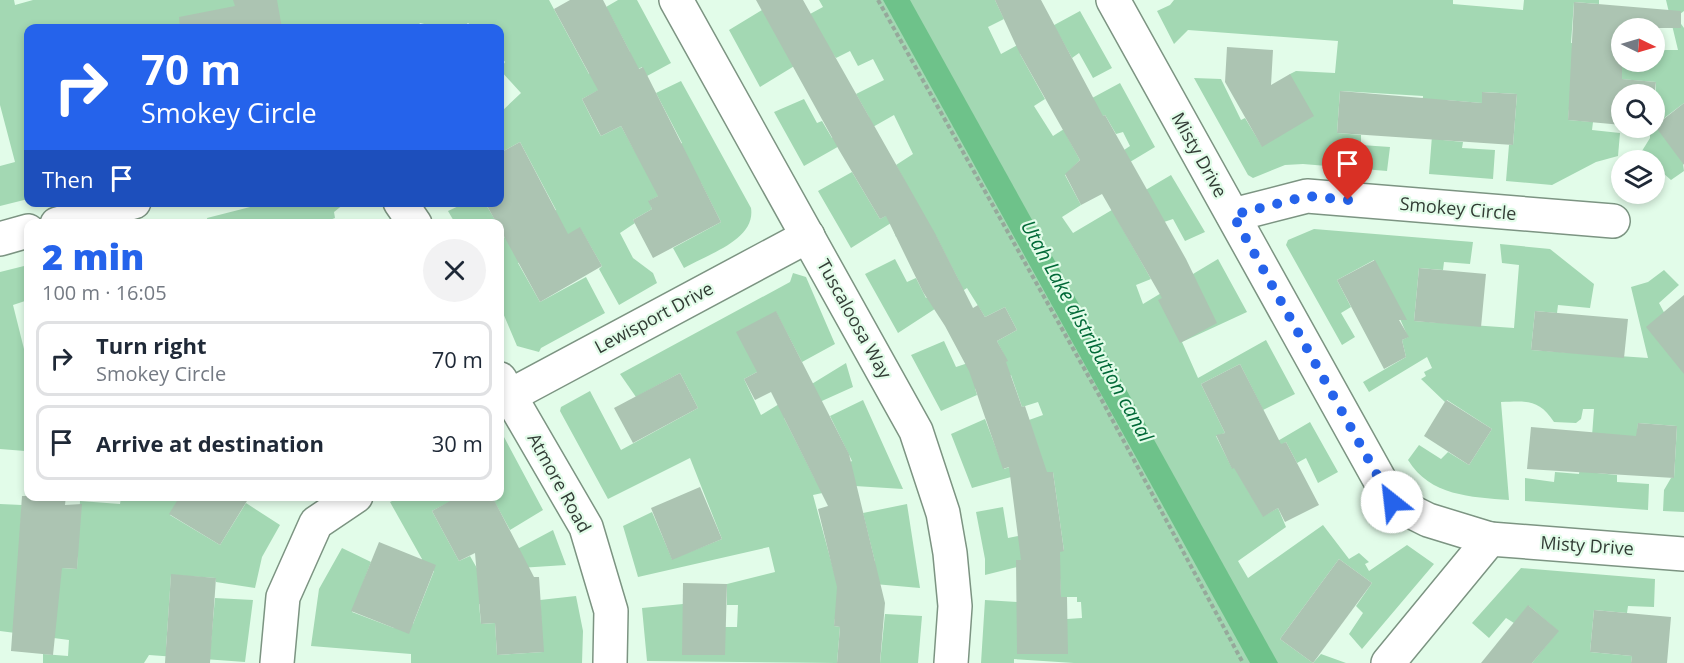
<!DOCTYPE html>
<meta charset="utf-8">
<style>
:root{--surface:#fff;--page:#f2f2f3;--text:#1f2937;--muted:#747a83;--line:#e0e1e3;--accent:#2563eb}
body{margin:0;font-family:"Open Sans",sans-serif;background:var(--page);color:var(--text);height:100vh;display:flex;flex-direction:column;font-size:22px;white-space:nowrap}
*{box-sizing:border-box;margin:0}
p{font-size:20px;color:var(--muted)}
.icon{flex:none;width:33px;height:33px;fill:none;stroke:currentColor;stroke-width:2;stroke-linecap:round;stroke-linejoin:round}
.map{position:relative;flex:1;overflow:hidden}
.details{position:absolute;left:24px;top:219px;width:480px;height:282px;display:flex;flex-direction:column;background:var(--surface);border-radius:12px;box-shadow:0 3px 9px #0003}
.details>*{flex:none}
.banner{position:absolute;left:24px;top:24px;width:480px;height:183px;border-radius:12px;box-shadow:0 3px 9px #0003;background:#2563eb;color:#fff;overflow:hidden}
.needle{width:39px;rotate:95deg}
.buttons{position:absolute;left:1611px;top:18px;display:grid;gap:12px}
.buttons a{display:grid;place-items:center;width:54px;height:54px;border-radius:50%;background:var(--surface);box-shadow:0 3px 9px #0003;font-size:30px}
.pin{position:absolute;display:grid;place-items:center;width:51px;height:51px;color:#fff;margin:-62px -26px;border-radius:50% 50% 50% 0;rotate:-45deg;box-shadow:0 0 6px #0007}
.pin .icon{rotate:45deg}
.me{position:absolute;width:66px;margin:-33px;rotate:331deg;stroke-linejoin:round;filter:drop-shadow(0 0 4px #0008)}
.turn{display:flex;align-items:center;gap:21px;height:126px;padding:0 18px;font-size:27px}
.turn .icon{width:78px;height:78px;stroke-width:2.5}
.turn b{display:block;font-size:42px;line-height:51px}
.then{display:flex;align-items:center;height:57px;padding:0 18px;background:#0003;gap:12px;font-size:22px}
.round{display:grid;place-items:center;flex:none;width:63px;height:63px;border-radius:32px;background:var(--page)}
.headline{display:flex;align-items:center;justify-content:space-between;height:102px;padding:0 18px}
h1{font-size:36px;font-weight:800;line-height:45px;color:var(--accent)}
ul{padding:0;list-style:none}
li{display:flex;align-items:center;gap:18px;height:75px;margin:0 12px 9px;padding:0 6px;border:3px solid var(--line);border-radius:12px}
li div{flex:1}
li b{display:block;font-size:22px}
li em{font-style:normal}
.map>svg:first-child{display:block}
</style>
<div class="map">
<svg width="1684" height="663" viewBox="0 0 1684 663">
<rect width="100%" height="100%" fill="#e2fce9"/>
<g fill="#a3d8b3">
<path d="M0 0H14L15 5 33 0H549L589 74 630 52 606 7 618 0H637L671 63 647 76 642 67 582 99 598 131 601 136 621 126 642 164 682 143 656 93 681 81 751 208C756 240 708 254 684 268L673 248 721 222 701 183 675 187 649 201 652 209 633 220 635 223 620 233 633 258 653 273 657 283 619 305 599 269 602 266 580 228 518 263 540 302 586 277 605 313 541 348 539 352 517 346 500 306V229L505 238 556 210 520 142 500 153V110L501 112 521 93 500 70 505 62 500 55V28H474L468 23 462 28H441L420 23 417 28H282L281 25 208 22 209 28H28V199L0 206V166L15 162 0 105Z"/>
<polygon points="819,0 995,0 1004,19 988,27 1001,54 1080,11 1112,68 1093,78 1079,53 1072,58 1058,33 1020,54 1045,99 1034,106 1053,136 1086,115 1081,104 1120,83 1155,147 1130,162 1124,150 1130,146 1123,132 1116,134 1105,115 1067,136 1080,160 1065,175 1081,205 1062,217 1073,233 1171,175 1205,232 1185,241 1173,219 1164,222 1116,217 1151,279 1136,285 1143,304 1218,259 1247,312 1182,342 1198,378 1266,340 1295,394 1263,410 1240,364 1201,384 1225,433 1216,436 1232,468 1310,422 1338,472 1318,483 1306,458 1297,463 1286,442 1236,470 1263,516 1278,508 1286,527 1238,561 1248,578 1323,525 1349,559 1359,553 1369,562 1365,564 1369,571 1407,545 1434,564 1362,649 1349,634 1363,613 1356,606 1372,583 1339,559 1280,639 1313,663 1321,654 1346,663 1074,663 1014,659 1014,663 981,663 985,600 1017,602 1018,654 1067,654 1067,619 1082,618 1081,602 1077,602 1077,597 1061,597 1060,578 1017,567 985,575 985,559 976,512 1003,507 1008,538 1018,536 1064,551 1053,472 1011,477 972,488 951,434 985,419 1004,469 1041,456 1029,420 1043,415 1038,402 1022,407 1011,375 975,388 977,395 941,411 911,355 944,341 956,367 965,364 1007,361 997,341 1017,330 1005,307 985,317 967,288 898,333 865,274 895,259 907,282 916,278 926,298 959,281 936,236 924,223 896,237 891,223 851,248 818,191 852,172 880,219 915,200 896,165 913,154 894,115 804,166 774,112 804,99 817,123 822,121 832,138 869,117 856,94 884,80 873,59 858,66 850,51 836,58 827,46 760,87 729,30 762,10 810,14 823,7"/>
<polygon points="1174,0 1453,0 1453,4 1523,10 1524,0 1599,0 1599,4 1574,2 1571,43 1621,48 1622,62 1654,62 1655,50 1678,50 1666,0 1684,0 1684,11 1676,17 1684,28 1684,103 1663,119 1680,141 1684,171 1671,180 1655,166 1654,160 1637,159 1650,138 1650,128 1654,128 1656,82 1572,75 1568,120 1593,122 1592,130 1620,133 1618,156 1596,162 1552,185 1506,181 1509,145 1513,145 1517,94 1483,92 1482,103 1445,100 1443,140 1463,142 1462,148 1495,150 1493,179 1429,174 1434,110 1422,109 1423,96 1340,91 1337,133 1361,135 1361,145 1390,147 1387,171 1303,164 1285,165 1253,178 1248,175 1194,78 1221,79 1241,120 1245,118 1262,146 1290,74 1296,71 1335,73 1338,41 1188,30 1174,44 1157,11 1170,5"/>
<polygon points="339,202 344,204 334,212 335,218 322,223 208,223 207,218 266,203"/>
<polygon points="465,203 485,203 497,223 455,223 448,211"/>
<path d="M1314 229 1473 242 1470 264 1444 262 1443 270 1419 268 1414 321 1514 328 1519 265 1502 263 1500 244 1550 249 1594 284 1590 308 1558 305 1557 313 1535 311 1531 350 1648 358 1631 287 1648 282 1664 270 1679 285 1659 303 1684 350V512L1663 511 1664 490 1671 478H1674L1677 426 1638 423 1637 436 1597 473 1617 475V482L1649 484 1648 510 1525 501V478L1554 482 1555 472 1579 474 1584 436H1592L1594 409H1583L1581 419 1576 423 1554 422C1539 399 1527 401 1501 402L1509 500C1471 497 1430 496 1408 460L1419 445 1441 459 1448 452 1469 465 1492 429 1447 400 1445 402 1421 379 1426 376 1424 372 1432 368 1427 357 1369 392 1363 382 1406 357 1402 340 1408 337 1374 260 1337 280 1351 307 1341 313 1355 337 1342 345 1286 245 1288 240Z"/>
<polygon points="28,265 28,300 13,305 24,349 28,348 25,451 0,449 0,272"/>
<polygon points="793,273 806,277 835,344 802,362 776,312 757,372 744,379 761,415 846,363 853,387 784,418 815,479 852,461 830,416 863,400 903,489 855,486 813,495 834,572 875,562 863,513 907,504 920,588 840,581 834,626 840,627 837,663 647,661 642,608 683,604 725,627 737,627 738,605 727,605 727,584 775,572 769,547 638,577 623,526 652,512 672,559 722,539 690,458 608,499 560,411 561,407 590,391 621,450 698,408 680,373 636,397 620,374 790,282"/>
<polygon points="500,437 504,437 543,510 510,530 492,497 500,496"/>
<polygon points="121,497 180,497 170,515 220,545 246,503 280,525 262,557 255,588 216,582 216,578 171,575 166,649 210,652 215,598 253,600 245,662 149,655 144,663 43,663 43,654 68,656 69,640 0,631 0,504 22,505 18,565 77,569 80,501 120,504"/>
<polygon points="400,497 459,497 432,511 459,561 470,556 478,570 553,530 566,565 519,568 492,603 479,604 481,624 495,623 497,655 543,652 540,600 576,596 583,631 582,663 411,663 411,654 311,646 319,589 342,548 371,562 352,612 394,628 413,624 434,571 421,565 422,559 390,502"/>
<polygon points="1521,568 1655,579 1654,607 1628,606 1627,613 1594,610 1590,652 1632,656 1631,663 1532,663 1558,631 1529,606 1514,623 1506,618 1489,638 1472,623"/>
<polygon points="885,614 922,616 918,663 880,663"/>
</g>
<polygon fill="#6ec28a" points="883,0 910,0 1278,663 1250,663"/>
<g fill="#acc4b2">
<polygon points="233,0 277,0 282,28 180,28 179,17 235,6"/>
<polygon points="570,0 603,0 639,69 643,67 721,222 653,258 633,220 652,209 648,201 658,196 621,126 601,136 582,99 598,90 554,9"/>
<polygon points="756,0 803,0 936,235 973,308 978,305 985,317 1005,307 1017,330 997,341 1008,361 1006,362 1022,407 1025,406 1047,472 1053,472 1064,551 1060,552 1061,597 1067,597 1068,654 1017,654 1016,560 1021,560 1009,467 1003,469 969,371 945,326 923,292 886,216 880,219 839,150"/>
<polygon points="995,0 1041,0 1103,116 1105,115 1186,259 1217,323 1180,343 1158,300 1162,298 1102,194 1081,205 1065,174 1080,160 1020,54"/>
<polygon points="1574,2 1681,11 1681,28 1622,28 1622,79 1656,82 1654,98 1654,94 1622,94 1622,125 1568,120"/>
<polygon points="1227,47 1273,50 1271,85 1290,74 1314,116 1262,147 1225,82"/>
<polygon points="1340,91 1482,103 1482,92 1517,94 1513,145 1337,133"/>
<polygon points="1684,103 1684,165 1655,126"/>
<polygon points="520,142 568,234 580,227 602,266 540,302 500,229 500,224 497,224 485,202 500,202 500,153"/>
<polygon points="1375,260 1407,320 1399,320 1409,337 1402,340 1406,357 1384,369 1337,280"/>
<polygon points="1419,268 1486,274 1481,327 1414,321"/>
<polygon points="1684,295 1684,374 1646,327"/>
<polygon points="776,311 849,454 885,603 880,663 837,663 840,627 834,626 837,587 818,509 828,506 771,392 755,400 744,379 757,372 736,332"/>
<polygon points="1535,311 1628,319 1624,358 1531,350"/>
<polygon points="1240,364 1281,444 1286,442 1319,505 1285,522 1278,508 1263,517 1234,468 1232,469 1216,435 1225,433 1201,384"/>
<polygon points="680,373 698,408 633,443 614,408"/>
<polygon points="1446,400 1492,429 1469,465 1424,436"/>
<polygon points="1638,423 1677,426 1674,478 1527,469 1531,427 1636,436"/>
<polygon points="700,487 722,539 672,560 651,508"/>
<polygon points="22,496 66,496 65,505 82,504 77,569 62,568 53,655 11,651"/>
<polygon points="180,496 250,496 220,545 169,514"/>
<polygon points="459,496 492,496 534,577 539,577 544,652 497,655 495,623 481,624 475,553 459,561 432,511"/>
<polygon points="379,542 436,565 409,634 351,611"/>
<polygon points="1339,559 1372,583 1313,663 1280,639"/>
<polygon points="171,574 216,578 210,663 165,663"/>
<polygon points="683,583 727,584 725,655 682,655"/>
<polygon points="1528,605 1559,631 1532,663 1481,663"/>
<polygon points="1594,610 1671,617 1667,663 1631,663 1632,656 1590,652"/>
</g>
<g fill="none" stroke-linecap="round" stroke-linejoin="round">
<defs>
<g id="minor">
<polyline points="676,0 916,431 943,513 950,553 955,606 951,663"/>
<polyline points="1113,0 1392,502 1428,520 1490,539"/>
<polyline points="400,202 415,224"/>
<polyline points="1233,215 1307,196 1613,221"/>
<polyline points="57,224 134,202"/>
<polyline points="0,239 28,231"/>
<polyline points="500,379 586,527 611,611 610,663"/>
<polyline points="500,401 808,236"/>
<polyline points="277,663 283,597 316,523 356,496"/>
<polyline points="1388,663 1490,539 1684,554"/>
</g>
</defs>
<use href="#minor" stroke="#7c9482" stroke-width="36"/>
<polyline stroke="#96a99b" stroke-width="4" stroke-dasharray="4.5 3" stroke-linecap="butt" points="878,0 1099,395 1243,663"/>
<use href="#minor" stroke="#fff" stroke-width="33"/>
</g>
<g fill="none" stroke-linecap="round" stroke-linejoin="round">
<polyline stroke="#2563eb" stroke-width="10" stroke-dasharray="0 18" points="1348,200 1307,196 1233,215 1392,502"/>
</g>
<g text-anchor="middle" stroke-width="4.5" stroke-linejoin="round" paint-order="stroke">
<g font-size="18" fill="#323c35" stroke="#e2fce9">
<text transform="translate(1199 155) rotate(61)" y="6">Misty Drive</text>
<text transform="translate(1458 209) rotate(5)" y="6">Smokey Circle</text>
<text transform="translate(654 318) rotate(-28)" y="6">Lewisport Drive</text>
<text transform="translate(854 319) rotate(61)" y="6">Tuscaloosa Way</text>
<text transform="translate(559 483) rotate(61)" y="6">Atmore Road</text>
<text transform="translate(1587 546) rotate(4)" y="6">Misty Drive</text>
</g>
<g font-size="20" font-style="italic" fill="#016937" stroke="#e2fce9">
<text transform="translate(1087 331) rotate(61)" y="7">Utah Lake distribution canal</text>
</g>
</g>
</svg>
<div class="buttons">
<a><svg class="needle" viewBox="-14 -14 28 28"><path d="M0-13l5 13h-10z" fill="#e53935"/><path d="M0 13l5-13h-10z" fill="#747a83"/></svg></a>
<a><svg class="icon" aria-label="search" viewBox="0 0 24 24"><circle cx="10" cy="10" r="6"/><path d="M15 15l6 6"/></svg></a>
<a><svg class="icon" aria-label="layers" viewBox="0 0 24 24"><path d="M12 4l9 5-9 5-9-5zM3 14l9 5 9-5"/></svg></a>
</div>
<div class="pin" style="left:1348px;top:200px;background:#d93025"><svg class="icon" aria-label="arrive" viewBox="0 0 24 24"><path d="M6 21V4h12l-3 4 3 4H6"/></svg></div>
<svg class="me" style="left:1392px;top:502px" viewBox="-20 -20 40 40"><circle r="19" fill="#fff"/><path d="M0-13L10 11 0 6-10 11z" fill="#2563eb"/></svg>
<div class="banner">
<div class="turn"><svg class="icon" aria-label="right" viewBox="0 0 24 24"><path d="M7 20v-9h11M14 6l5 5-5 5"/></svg><div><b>70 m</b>Smokey Circle</div></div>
<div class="then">Then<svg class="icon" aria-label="arrive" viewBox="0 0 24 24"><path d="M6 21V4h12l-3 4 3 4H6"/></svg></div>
</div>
<section class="details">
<div class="headline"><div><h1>2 min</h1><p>100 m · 16:05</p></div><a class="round"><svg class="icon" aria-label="close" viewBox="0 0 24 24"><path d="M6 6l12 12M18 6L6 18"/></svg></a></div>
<ul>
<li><svg class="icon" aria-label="right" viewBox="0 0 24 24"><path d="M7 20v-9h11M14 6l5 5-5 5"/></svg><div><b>Turn right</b><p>Smokey Circle</p></div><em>70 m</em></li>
<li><svg class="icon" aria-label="arrive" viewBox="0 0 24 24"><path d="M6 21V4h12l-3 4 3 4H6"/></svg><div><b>Arrive at destination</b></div><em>30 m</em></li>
</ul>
</section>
</div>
